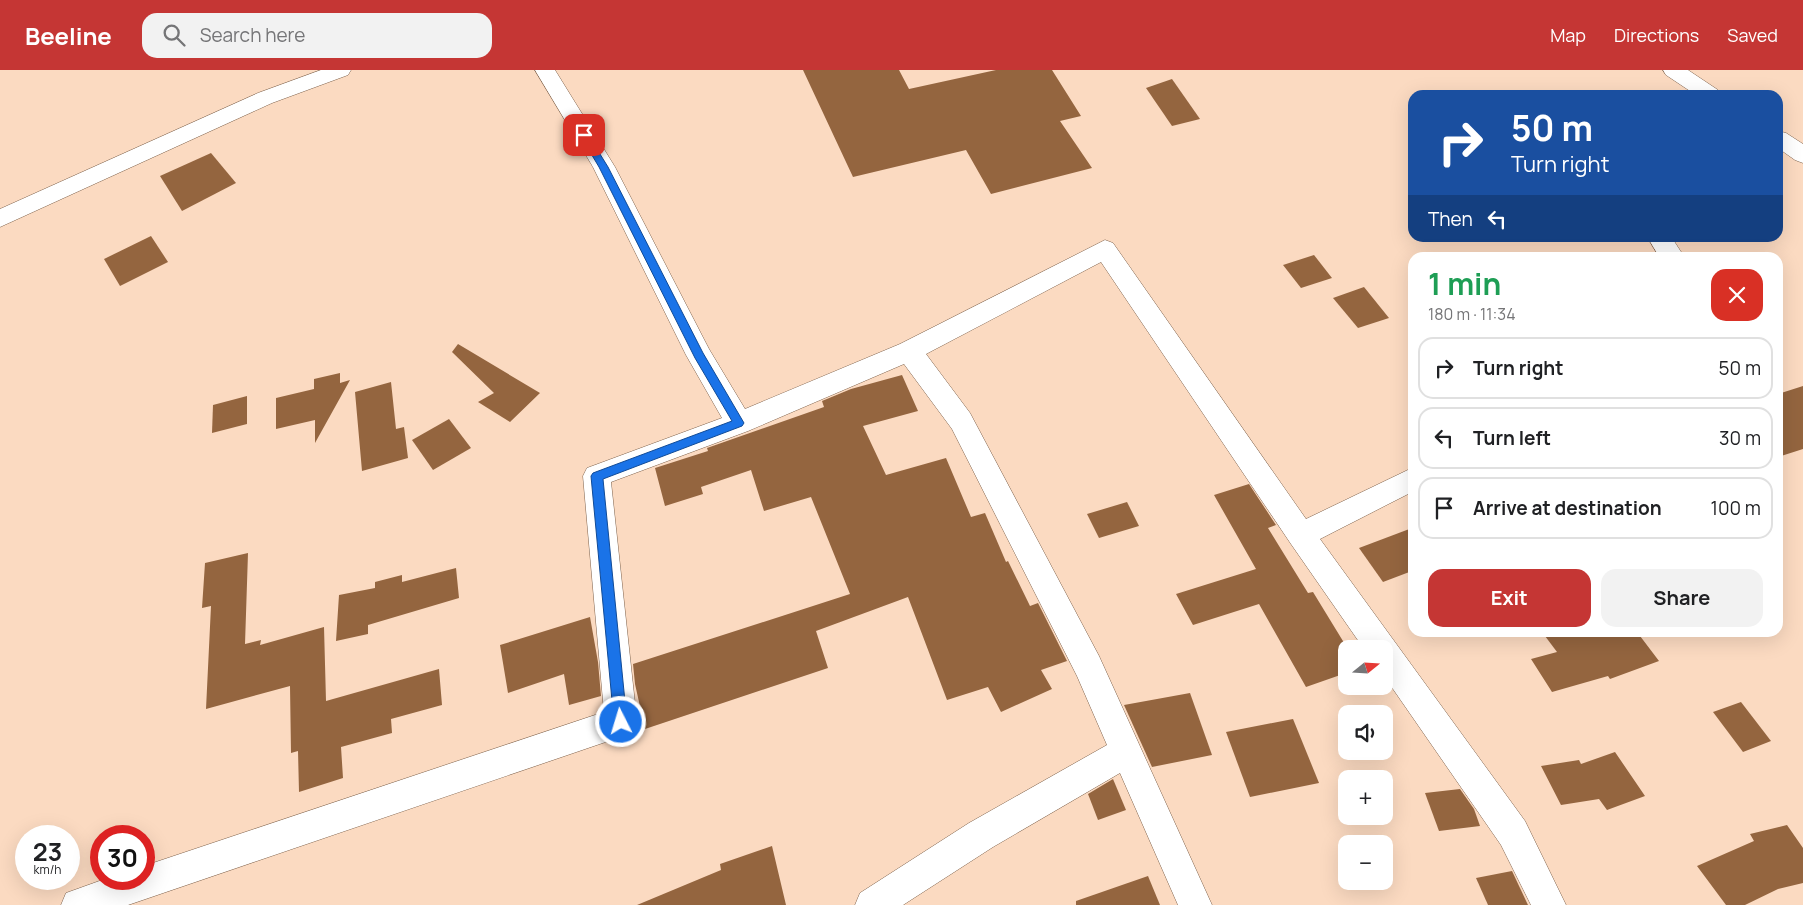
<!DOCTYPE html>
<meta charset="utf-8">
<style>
:root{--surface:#fff;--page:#f2f2f2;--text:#202124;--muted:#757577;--line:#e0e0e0;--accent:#c53634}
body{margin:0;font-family:Manrope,sans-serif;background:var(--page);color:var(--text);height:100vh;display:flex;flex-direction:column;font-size:19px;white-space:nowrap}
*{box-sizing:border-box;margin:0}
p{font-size:16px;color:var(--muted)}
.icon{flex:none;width:28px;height:28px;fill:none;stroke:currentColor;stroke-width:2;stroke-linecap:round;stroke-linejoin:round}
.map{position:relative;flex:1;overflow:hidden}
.sheet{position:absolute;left:1408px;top:182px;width:375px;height:385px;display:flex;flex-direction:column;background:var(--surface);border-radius:15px;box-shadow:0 5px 20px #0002}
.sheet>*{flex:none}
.top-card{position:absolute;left:1408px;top:20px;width:375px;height:152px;border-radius:15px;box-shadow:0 5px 20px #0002;background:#1a4fa0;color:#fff;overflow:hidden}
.needle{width:32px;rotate:72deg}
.controls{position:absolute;left:1338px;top:570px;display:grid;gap:10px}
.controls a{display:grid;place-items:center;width:55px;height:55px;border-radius:10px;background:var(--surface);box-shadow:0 5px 20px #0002;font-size:25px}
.speed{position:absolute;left:15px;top:755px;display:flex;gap:10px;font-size:25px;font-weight:700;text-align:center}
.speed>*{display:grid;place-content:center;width:65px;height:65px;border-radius:50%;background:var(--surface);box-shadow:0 5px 20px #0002;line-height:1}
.speed small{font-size:12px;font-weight:400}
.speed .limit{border:8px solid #d22;background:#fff;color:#111}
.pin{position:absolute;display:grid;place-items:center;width:42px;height:42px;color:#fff;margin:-21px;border-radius:10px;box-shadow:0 2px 8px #0006}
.me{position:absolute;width:55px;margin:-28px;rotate:355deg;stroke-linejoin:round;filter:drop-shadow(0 0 4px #0008)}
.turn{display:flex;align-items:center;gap:18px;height:105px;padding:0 20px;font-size:22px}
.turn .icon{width:65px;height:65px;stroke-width:2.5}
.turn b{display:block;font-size:35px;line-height:42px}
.then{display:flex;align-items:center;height:48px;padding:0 20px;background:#0003;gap:10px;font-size:19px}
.round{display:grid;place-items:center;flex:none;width:52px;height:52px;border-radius:15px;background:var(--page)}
.summary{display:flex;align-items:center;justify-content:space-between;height:85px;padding:0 20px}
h1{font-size:30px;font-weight:700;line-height:38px;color:#1e9e55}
.button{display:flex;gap:10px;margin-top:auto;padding:10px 20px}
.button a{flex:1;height:58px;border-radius:15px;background:var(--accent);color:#fff;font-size:20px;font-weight:700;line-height:58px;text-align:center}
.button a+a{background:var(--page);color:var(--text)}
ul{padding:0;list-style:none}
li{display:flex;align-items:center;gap:15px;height:62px;margin:0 10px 8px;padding:0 10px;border:2px solid var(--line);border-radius:15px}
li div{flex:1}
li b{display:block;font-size:19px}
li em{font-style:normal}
header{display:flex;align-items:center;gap:30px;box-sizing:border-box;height:70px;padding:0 25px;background:var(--accent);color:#fff}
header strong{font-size:24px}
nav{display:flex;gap:28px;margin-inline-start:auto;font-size:18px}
.search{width:350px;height:45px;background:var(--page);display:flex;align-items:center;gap:12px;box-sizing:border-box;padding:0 18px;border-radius:15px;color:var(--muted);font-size:19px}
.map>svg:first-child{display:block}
</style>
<header>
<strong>Beeline</strong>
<div class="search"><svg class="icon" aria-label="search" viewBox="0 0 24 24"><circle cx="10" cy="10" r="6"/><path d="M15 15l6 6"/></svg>Search here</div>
<nav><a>Map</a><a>Directions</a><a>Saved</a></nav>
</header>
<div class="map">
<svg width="1803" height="835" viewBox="0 0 1803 835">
<rect width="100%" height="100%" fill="#fbdac1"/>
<g fill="#94653f">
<polygon points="803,0 899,0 909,19 996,0 1052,0 1081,46 1060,51 1092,98 991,124 966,80 853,107"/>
<polygon points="1172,9 1200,49 1172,56 1146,18"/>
<polygon points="211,83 236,113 182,141 160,106"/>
<polygon points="151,166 168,192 120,216 104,189"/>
<polygon points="1314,185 1332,208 1301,218 1283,195"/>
<polygon points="1364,217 1389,248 1358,258 1333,228"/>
<polygon points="458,274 540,323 510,352 478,332 494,323 452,282"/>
<polygon points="340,303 340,313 350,310 315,373 315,350 276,359 276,328 314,319 314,309"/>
<polygon points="902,305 918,341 863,356 886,405 946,388 971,447 985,443 1006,492 1008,491 1030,536 1038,533 1067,591 1041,600 1052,619 1001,642 988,617 947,630 908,527 816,561 828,598 645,659 635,614 633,594 850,524 811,427 764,441 751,400 701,417 703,424 665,436 655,398 708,381 707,378 824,337 822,331 851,319"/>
<polygon points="391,312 396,359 404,357 408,388 362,401 355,322"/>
<polygon points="1803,316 1803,379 1778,387 1778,324"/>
<polygon points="247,326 247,354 212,363 213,335"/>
<polygon points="449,349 471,378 433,400 412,370"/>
<polygon points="1249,414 1276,455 1268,458 1308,523 1313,522 1346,576 1346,603 1306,617 1259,534 1193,555 1176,524 1256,499 1214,425"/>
<polygon points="1127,432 1139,456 1099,468 1087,444"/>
<polygon points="1412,458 1412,501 1383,512 1359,478"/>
<polygon points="248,483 245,574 261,570 260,575 324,557 326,631 439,599 442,635 391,649 392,663 341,677 343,708 299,722 298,681 291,683 290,616 206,639 211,536 202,538 205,493"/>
<polygon points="456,498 459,528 368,555 368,564 336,571 339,525 375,518 375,512 402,505 402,512"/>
<polygon points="590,547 598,592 601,626 569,635 564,604 508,623 500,575"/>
<polygon points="1542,562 1637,562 1659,591 1610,609 1608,606 1552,622 1531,589 1557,582"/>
<polygon points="1190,623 1212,685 1152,697 1124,635"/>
<polygon points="1741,632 1771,671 1743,682 1713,642"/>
<polygon points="1293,649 1319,713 1250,727 1226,662"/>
<polygon points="1615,682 1645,726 1607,740 1599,729 1561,735 1541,696 1579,690 1581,694"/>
<polygon points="1113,709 1126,740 1098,750 1088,724"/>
<polygon points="1460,719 1474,739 1480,756 1439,761 1425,723"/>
<polygon points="1787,755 1803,778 1803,813 1778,819 1745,835 1726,835 1697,796 1754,771 1750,764"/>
<polygon points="772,776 786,835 637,835 721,800 720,794"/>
<polygon points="1512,801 1528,835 1488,835 1476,808"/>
<polygon points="1148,806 1160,835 1076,835 1076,831"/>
</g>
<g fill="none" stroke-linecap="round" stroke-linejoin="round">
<defs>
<g id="minor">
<polygon points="321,0 351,0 348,5 272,33 0,157 0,139 258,23"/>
<polygon points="535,0 555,0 615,97 709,279 745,339 900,274 1105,170 1113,173 1306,449 1412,398 1412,422 1320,469 1525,751 1566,835 1531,835 1501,775 1384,606 1384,579 1364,579 1291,474 1101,192 926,284 970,343 1099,586 1212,835 1178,835 1120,703 993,777 903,835 855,835 860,823 969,753 1107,675 1077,606 952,359 904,294 748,361 611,412 637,652 632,663 128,835 61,835 66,823 105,809 144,809 144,796 604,642 583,406 587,398 722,348 686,285 593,97"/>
<polygon points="1663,0 1688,0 1718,20 1722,25 1696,25 1666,5"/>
<polygon points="1778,61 1786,63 1803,74 1803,93 1795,90 1778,78"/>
<polygon points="1648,168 1672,168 1685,188 1660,188"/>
</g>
</defs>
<use href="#minor" stroke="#7e624c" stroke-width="1"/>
<use href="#minor" fill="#fff" fill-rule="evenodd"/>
</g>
<polygon fill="#1a73e8" stroke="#114b97" points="584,62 587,63 608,97 703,283 744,353 742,356 603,409 627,652 625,656 621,658 616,656 614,652 591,406 593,403 732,351 695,288 599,97 580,65"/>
</svg>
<div class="controls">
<a><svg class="needle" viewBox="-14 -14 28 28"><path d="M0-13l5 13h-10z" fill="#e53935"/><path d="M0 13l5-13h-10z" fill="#757577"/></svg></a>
<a><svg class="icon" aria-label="sound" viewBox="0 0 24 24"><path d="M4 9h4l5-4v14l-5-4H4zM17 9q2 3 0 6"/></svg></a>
<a>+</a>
<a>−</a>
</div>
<div class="speed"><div>23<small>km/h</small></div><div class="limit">30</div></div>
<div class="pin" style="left:584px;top:65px;background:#d93025"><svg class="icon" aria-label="arrive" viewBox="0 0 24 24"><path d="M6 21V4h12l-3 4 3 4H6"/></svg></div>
<svg class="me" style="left:621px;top:652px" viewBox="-20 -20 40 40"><circle r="17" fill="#1a73e8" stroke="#fff" stroke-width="3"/><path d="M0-11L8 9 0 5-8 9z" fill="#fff"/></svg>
<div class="top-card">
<div class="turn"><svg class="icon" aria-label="right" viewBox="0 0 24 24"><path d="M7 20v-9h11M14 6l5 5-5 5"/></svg><div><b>50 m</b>Turn right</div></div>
<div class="then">Then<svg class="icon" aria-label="left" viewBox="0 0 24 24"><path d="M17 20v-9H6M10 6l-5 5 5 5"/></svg></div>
</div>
<section class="sheet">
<div class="summary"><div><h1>1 min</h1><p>180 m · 11:34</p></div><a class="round" style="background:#d93025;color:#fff"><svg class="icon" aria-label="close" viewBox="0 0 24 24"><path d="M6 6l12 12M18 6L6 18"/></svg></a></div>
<ul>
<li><svg class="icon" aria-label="right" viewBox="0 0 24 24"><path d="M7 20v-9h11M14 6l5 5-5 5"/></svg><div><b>Turn right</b></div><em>50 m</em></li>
<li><svg class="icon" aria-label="left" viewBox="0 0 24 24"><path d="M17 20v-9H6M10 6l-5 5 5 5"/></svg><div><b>Turn left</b></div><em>30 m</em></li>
<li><svg class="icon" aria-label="arrive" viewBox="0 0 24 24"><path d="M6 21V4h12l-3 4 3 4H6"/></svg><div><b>Arrive at destination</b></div><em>100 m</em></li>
</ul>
<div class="button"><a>Exit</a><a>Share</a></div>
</section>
</div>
